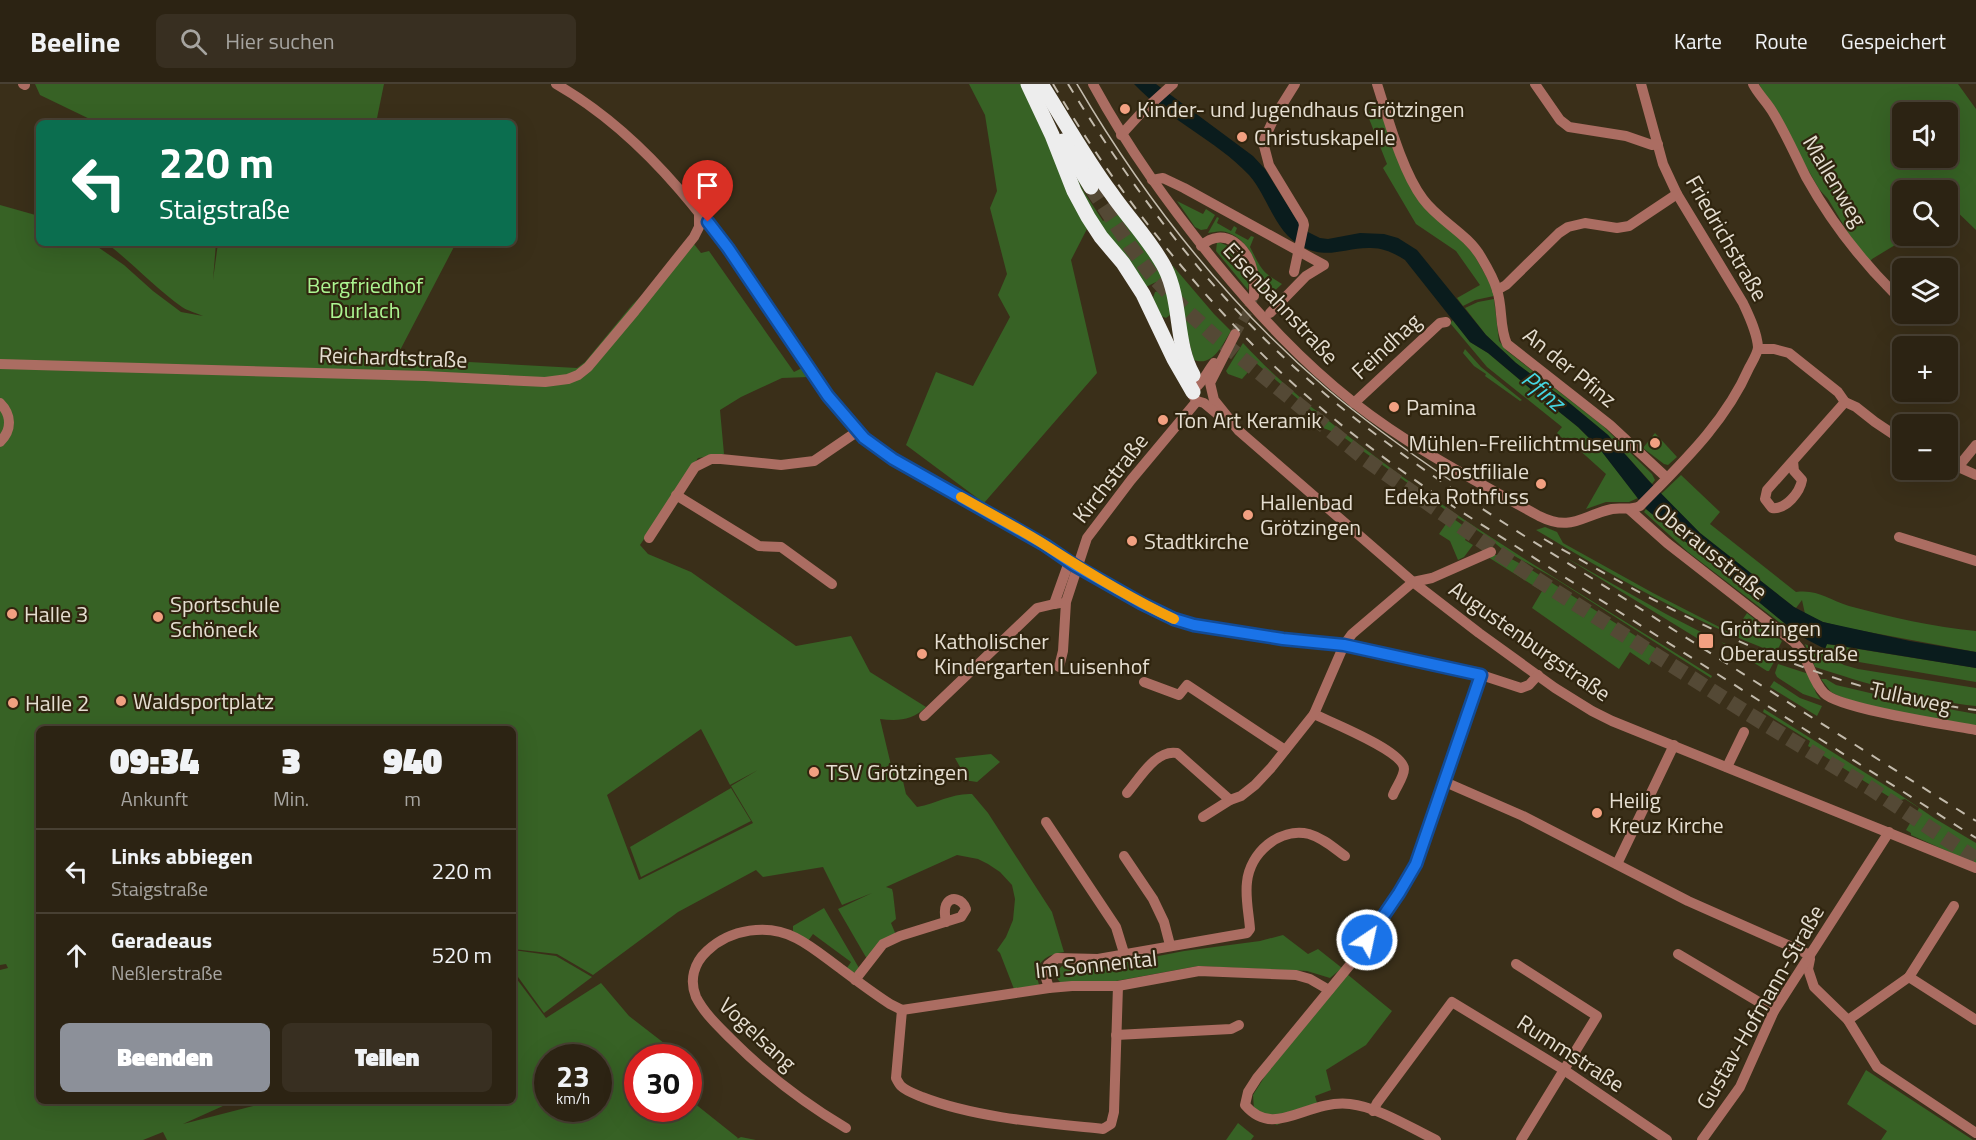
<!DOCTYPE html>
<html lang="de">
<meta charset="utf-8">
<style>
:root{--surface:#2c2313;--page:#382f21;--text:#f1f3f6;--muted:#a6a4a0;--line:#484033;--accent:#8c9099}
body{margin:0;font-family:"Titillium Web",sans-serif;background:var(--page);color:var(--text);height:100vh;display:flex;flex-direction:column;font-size:22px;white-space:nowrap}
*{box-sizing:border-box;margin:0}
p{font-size:20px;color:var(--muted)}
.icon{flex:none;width:33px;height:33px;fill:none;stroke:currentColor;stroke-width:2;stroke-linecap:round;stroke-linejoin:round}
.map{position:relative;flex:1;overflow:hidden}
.sheet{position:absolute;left:36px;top:642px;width:480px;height:378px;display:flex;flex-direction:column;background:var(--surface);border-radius:9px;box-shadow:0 6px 24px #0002,0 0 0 2px var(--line)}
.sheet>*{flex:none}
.top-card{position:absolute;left:36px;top:36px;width:480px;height:126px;border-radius:9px;box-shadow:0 6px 24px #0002,0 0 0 2px var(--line);background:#0b6e4f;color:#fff;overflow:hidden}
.buttons{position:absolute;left:1892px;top:18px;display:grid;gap:12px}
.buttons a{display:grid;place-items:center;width:66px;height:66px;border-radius:9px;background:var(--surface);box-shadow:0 6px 24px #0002,0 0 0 2px var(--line);font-size:30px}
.speed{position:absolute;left:534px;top:960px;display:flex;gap:12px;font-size:30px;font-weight:700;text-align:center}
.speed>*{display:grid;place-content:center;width:78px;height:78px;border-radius:50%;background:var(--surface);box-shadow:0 6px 24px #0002,0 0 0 2px var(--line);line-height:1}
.speed small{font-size:15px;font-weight:400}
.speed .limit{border:9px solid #d22;background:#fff;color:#111}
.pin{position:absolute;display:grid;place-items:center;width:51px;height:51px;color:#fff;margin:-62px -26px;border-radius:50% 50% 50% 0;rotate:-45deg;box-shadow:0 0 6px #0007}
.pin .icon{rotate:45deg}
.me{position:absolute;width:66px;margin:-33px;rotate:34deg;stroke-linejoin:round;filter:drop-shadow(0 0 4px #0008)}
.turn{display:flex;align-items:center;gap:21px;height:126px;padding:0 24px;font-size:27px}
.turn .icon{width:78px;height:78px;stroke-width:2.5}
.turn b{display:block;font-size:42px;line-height:51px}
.eta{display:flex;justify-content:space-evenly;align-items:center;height:102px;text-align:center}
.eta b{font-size:36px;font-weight:800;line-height:42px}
.primary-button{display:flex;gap:12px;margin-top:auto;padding:12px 24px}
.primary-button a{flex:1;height:69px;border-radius:9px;background:var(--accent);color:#fff;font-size:24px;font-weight:800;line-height:69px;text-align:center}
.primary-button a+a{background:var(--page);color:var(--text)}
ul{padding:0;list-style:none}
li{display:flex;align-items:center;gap:18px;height:84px;padding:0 24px;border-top:2px solid var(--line)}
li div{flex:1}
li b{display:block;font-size:22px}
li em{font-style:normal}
header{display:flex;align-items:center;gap:36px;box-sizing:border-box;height:84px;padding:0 30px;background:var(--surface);border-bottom:2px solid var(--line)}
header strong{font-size:28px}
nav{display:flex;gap:33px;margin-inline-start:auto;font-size:21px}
.search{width:420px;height:54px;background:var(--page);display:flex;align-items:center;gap:15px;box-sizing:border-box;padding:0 21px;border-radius:9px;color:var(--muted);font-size:22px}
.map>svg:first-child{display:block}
</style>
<header>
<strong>Beeline</strong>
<div class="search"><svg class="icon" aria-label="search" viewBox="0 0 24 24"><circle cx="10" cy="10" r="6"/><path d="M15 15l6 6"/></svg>Hier suchen</div>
<nav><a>Karte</a><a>Route</a><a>Gespeichert</a></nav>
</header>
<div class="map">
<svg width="1976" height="1056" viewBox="0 0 1976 1056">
<rect width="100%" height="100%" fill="#3a2f19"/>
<g fill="#376225" fill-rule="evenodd">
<polygon points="35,0 384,0 376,39 98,39 40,11"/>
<polygon points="969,0 1023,0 1089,141 1071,176 1097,289 984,419 906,361 936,288 973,302 1010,233 998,211 1007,190 990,124 997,107 985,31"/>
<path d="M1759 0H1958L1976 25V146L1949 120 1947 121V106H1902V152H1910L1872 175 1869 179 1862 172 1828 115 1819 105ZM1902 28H1947V74H1902Z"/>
<polygon points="1379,18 1411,103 1473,169 1491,201 1494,212 1475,216 1463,222 1457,214 1480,201 1456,167 1416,140 1383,84 1387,80 1366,27"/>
<polygon points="1066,72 1084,108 1103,137 1116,128 1151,167 1163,198 1156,198 1144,204 1097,142"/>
<polygon points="1177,117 1203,130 1206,125 1215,131 1207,145 1201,146 1195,143"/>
<path d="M0 121 39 132V159H92L124 181 153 207 181 228 203 232C197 229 188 227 182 223 155 204 133 179 106 159H216L213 196 218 159H456L396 274 577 284 585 278 632 221 694 160 701 169 709 167 794 288 802 284 808 293 782 294 741 313 720 326 724 370 698 374 640 461 648 470 691 488 796 562 851 552 870 588 926 623C912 637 897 637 880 635L891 681 881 685 899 680 906 710 917 723C938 719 952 709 972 710L988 729 1052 828 1064 868C1044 871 1033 880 1039 901L1014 905 1000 869 997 866 1006 853 1013 836 1015 815 1012 801 1000 788 988 780 978 775 957 771 886 803 892 805 893 809 896 835 891 839 896 851 867 875 838 825 872 809 842 821 823 783 763 793 756 786 678 828 593 891 557 870 513 865V645H39V1017H234L183 1040 261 1020 266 1017H513V890L546 934 601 899 629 932 682 973 638 974V1024H688L689 1015 738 1054 737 1055 741 1053 756 1056H167L163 1048 143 1056H0V886L8 884 6 880 0 881ZM701 645 730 701 758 686 731 702 753 739 639 796 607 711ZM548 974H598V1024H548Z"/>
<path d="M1217 133 1219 134 1217 139 1231 147 1234 142 1237 144 1235 149 1248 156 1251 152 1254 153 1250 163C1261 184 1261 188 1282 200L1271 210 1259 206C1261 185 1249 154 1226 148 1221 146 1214 148 1208 149Z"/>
<path d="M1217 158C1238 162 1251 186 1248 206L1216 167Z"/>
<path d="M1169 182H1173L1214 230 1231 247C1222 261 1213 283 1194 276Z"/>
<polygon points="1162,206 1168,211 1170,231 1166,234 1161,232 1153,214 1155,208"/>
<polygon points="1494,215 1499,257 1507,267 1603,342 1652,390 1655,396 1652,400 1608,351 1567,317 1516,279 1486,251 1465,224 1478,218"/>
<polygon points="1453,236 1470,258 1488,269 1532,306 1578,343 1599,364 1638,414 1629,418 1606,418 1586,425 1606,390 1566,354 1564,356 1557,349 1562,343 1487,283 1450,239"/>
<path d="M1243 259C1275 294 1313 325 1352 355 1465 443 1591 515 1712 592L1711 594 1554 494 1502 465 1489 454 1447 427 1339 350 1318 342 1315 340 1320 334 1256 279 1242 295 1228 290 1226 287Z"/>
<polygon points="1465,265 1481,283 1522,316 1520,317 1485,292 1486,290 1474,282 1463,269"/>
<polygon points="1655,349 1677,373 1668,381 1664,380 1643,364"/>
<path d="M1681 391 1720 428 1710 440 1796 508C1818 505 1829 516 1849 522 1890 533 1934 543 1976 547V568L1847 544 1823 538 1805 530 1802 516 1796 524 1794 523 1700 449 1661 410Z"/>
<polygon points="1646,425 1783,538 1788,542 1787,544 1688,468 1644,428"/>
<polygon points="1451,433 1471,447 1465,456 1473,461 1464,473 1458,476 1450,457 1439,450"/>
<path d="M1545 443 1557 448 1563 459 1653 509 1733 550 1747 529 1782 557 1776 569C1692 537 1613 492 1536 446Z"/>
<polygon points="1495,471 1504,471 1530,485 1658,566 1649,581 1630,568 1619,585 1532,524 1542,507 1488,473"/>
<polygon points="1565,473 1666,530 1705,550 1700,556"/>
<polygon points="1721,558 1761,575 1774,578 1769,587 1767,587"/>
<path d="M1805 560 1844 581 1858 585 1976 604V622C1926 617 1863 599 1815 583Z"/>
<polygon points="1827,560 1976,584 1976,598 1853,577 1839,573 1825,565"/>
<polygon points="1778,580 1809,590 1816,609 1821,616 1803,610 1777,593 1775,589"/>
<polygon points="1821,595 1826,595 1836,601 1904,617 1976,630 1976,642 1867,622 1839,612 1831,608"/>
<polygon points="1774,597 1800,614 1822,622 1817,632 1770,603"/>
<polygon points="1764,625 1899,710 1934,734 1976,759 1976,780 1911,751 1911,749 1906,746 1919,724 1905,715 1901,716 1899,719 1808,662 1810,657 1763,628"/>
<polygon points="991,670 1000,678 977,698 964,696 963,693 965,692 955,674"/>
<polygon points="731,704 751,737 641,793 630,763"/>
<polygon points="824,824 859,884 854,889 847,884 851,878 813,850 808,857 793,847 793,842"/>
<polygon points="1283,851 1308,870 1318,865 1342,884 1330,894 1307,887 1198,882 1116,897 1060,898 1056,893 1057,887 1062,882 1097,884 1184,867 1260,857"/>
<polygon points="513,866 556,872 592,893 544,929 513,886"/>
<polygon points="1347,890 1392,927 1366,961 1326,986 1331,1006 1315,1012 1317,1019 1277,1041 1262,1035 1254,1026 1253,1011 1265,992"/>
<polygon points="1866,986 1970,1054 1973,1056 1881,1056 1887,1047 1847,1020"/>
<polygon points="1238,1039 1254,1052 1251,1056 1226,1056"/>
</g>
<path fill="#0a1c1d" d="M1134 0H1156L1253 72 1265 85 1296 135 1308 148 1320 154 1328 155 1360 149 1384 150 1398 154 1417 166 1486 251 1516 279 1567 317 1608 351 1648 396 1700 449 1794 523 1823 538 1910 557 1976 568V584L1835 561 1827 560 1825 565 1800 552 1646 425 1599 364 1578 343 1532 306 1488 269 1470 258 1405 176C1394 169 1383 164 1371 164 1346 163 1328 176 1303 163 1274 148 1269 114 1249 91 1215 55 1168 36 1134 0Z"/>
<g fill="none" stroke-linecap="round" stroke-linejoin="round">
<polyline stroke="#544935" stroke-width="10" stroke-dasharray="10 5" stroke-linecap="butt" points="1235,250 1246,231 1254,212"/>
<polyline stroke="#544935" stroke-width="15" stroke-dasharray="15 8" stroke-linecap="butt" points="1091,103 1130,162 1150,189 1173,214 1212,250 1365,375 1530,491 1747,629 1870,704 1976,775"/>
<g stroke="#ab6d62" stroke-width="10">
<polyline points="23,0 25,1"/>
<path d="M556 0C652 55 716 148 777 237 803 275 827 314 858 347 882 373 918 389 949 406 980 424 1012 441 1044 460 1054 467 1063 474 1074 481"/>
<path d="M1093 0C1129 66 1169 121 1216 179 1258 230 1301 277 1353 318 1410 363 1476 397 1539 432 1571 448 1581 432 1612 425 1622 423 1630 427 1640 422 1681 380 1725 339 1749 284 1752 278 1758 269 1758 263 1757 248 1749 232 1743 219L1677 110 1663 80 1641 0"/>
<path d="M1377 0C1388 34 1402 87 1423 115 1439 137 1467 149 1481 173 1487 183 1494 195 1497 206 1503 224 1499 242 1507 260L1610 341 1667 394"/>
<polyline points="1535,0 1560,36 1569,43 1626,52 1652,61 1658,60"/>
<path d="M1753 0C1758 10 1766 17 1772 27 1785 48 1795 71 1806 93 1830 136 1858 173 1893 208"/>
<polyline points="1121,51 1142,28 1173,0"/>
<polyline points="1152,96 1163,94 1184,104 1324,181 1306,192 1270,229"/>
<path d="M1201 162C1224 141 1248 163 1253 188 1255 196 1254 204 1254 212"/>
<polyline points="1294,188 1304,141 1303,137 1269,81 1263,58 1275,32 1295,0"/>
<polyline points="1497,206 1506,201 1559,149 1568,143 1585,139 1617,144 1629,142 1677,110"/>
<polyline points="1235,250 1210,299 1214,316 1239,347 1413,498 1479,549 1555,604 1592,627 1612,637 1976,784"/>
<polyline points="1758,265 1774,265 1789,269 1838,308 1845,318 1856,323 1875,338 1902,356"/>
<path d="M1214 279C1207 288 1203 298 1195 304L1193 312 1197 317 1204 319 1222 334"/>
<polyline points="0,280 425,292 545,298 568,295 578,291 588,283 635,227 694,153 699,143 699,128"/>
<path d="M0 319C12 331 12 346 0 358"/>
<polyline points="1354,319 1440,239 1446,238"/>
<path d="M1793 377 1794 387 1802 396C1800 408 1786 426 1772 424L1765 415 1767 406 1845 318"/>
<polyline points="1947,378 1976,391"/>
<polyline points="1958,383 1976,361"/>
<polyline points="676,411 759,462 781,463 832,500"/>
<path d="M1630 426 1667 459 1794 558C1809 573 1811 596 1824 609 1839 625 1949 641 1976 646"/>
<polyline points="1899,453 1976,477"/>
<polyline points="649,454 695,383 711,375 721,375 781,381 814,377 858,347"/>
<polyline points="1081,485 1141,519 1174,535 1194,541 1283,555 1344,561 1469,587 1521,604 1529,601 1538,591"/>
<polyline points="1060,519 1054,520 1069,478"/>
<polyline points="1059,583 1063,567 1066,518 1087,454 1131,396 1197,317"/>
<polyline points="1144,598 1179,611 1187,601 1285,666"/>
<path d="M1314 630C1330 638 1404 667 1404 685 1404 693 1396 703 1393 711"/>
<polyline points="924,632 1037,524 1054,520"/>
<polyline points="1727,683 1744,648"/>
<polyline points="1445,698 1523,732 1688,817 1810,871"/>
<path d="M1127 709C1140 694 1156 665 1177 669L1230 716"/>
<polyline points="1203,733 1230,716 1241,712 1255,701 1271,684 1314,630 1344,561 1352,550 1413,498 1432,494 1491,468"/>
<polyline points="1046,738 1116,843 1124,869"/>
<polyline points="1124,772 1153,815 1164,838 1170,861"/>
<polyline points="1617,780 1674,661"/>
<polyline points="1678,870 1774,927"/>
<polyline points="1810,875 1808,885 1814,903 1848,936 1877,983 1976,1049"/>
<polyline points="1516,880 1597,932 1521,1056"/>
<polyline points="1909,893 1976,936"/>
<path d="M855 896 883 860 900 852 961 833 966 825C963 816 951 810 946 821 944 826 945 833 946 838"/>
<path d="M1049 904 1045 891 1048 881 1057 874 1098 875 1247 849 1250 845C1249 830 1245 814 1247 798 1250 769 1279 743 1309 750 1323 754 1334 764 1345 772"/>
<path d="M902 926 896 994C897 996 900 1001 901 1002 906 1007 915 1010 922 1013 976 1034 1045 1039 1103 1045L1111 1040 1114 1028 1118 902"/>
<polyline points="902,926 1049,904 1072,902 1118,902 1199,887 1296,891 1310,895 1329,906"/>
<polyline points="1848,936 1909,893 1954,822"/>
<polyline points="1116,951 1231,945 1239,941"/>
<polyline points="1373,1027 1377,1019 1452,918 1564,986 1667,1056"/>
<path d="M846 1044C804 1019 765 989 731 955 718 942 704 929 696 913 689 896 694 879 707 867 730 845 768 839 796 854 812 862 827 875 841 885 857 897 873 909 890 920L902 926"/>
<path d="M1436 1056C1411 1044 1378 1023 1350 1020 1306 1015 1275 1056 1245 1021L1248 1008 1257 994 1354 876 1399 809 1416 780 1481 591"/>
<polyline points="1702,1056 1740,1003 1774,927 1889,748"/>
</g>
<g stroke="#ededed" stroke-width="15">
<polyline points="1028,0 1052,51 1074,107 1088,133 1101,153 1123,179 1143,210 1174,275 1193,308"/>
<path d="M1041 0C1064 36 1085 74 1111 109 1128 134 1151 157 1165 184 1182 218 1175 260 1193 291"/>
<polyline points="1063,57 1091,103"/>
</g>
<path stroke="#c3bbac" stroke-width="1.5" d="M1077 0C1144 114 1225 218 1326 304 1365 337 1407 367 1450 396"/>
<g stroke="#c3bbac" stroke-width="2" stroke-dasharray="10 10" stroke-linecap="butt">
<path d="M1053 0C1112 101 1185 194 1268 276 1325 332 1390 380 1457 425L1976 754"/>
<path d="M1068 0C1127 96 1194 188 1276 266 1376 362 1497 435 1614 508 1734 584 1855 661 1976 737"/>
<path d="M1544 455C1685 536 1812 604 1976 626"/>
</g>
<polyline stroke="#ab6d62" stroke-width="10" points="1074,481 1081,485"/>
</g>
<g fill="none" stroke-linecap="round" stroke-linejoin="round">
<defs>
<polyline id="route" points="708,138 728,164 828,312 864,354 893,375 1045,461 1074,481 1141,519 1174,535 1194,541 1283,555 1344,561 1481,591 1416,780 1399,809 1367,856"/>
</defs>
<use href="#route" stroke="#114b97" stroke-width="15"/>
<use href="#route" stroke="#1a73e8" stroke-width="10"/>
<path stroke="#f59e0b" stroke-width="10" d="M961 413C989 429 1018 444 1045 461 1087 488 1129 514 1174 535"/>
</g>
<g fill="#f2a081" stroke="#30250f" stroke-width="2">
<circle cx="1125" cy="25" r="6"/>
<circle cx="1242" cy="53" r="6"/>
<circle cx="1394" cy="323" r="6"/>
<circle cx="1163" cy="336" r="6"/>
<circle cx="1655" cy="359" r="6"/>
<circle cx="1541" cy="400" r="6"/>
<circle cx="1248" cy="431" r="6"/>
<circle cx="1132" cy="457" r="6"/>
<circle cx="12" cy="530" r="6"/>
<circle cx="158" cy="533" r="6"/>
<rect x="1698" y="549" width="16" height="16" rx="3"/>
<circle cx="922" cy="570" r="6"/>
<circle cx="121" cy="617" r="6"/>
<circle cx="13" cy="619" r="6"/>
<circle cx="814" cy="688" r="6"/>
<circle cx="1597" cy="729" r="6"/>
</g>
<g text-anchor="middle" stroke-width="4.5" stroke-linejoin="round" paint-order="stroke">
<g font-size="22" fill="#e5ded1" stroke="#30250f" text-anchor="start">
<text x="1137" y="33">Kinder- und Jugendhaus Grötzingen</text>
<text x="1254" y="61">Christuskapelle</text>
<text x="1406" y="331">Pamina</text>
<text x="1175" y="344">Ton Art Keramik</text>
<text x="1643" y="367" text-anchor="end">Mühlen-Freilichtmuseum</text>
<text x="1529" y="395" text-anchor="end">Postfiliale<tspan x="1529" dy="25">Edeka Rothfuss</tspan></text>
<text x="1260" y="426">Hallenbad<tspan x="1260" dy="25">Grötzingen</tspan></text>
<text x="1144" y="465">Stadtkirche</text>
<text x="170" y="528">Sportschule<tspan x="170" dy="25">Schöneck</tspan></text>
<text x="24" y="538">Halle 3</text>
<text x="1720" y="552">Grötzingen<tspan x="1720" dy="25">Oberausstraße</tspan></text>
<text x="934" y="565">Katholischer<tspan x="934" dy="25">Kindergarten Luisenhof</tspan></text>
<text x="133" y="625">Waldsportplatz</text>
<text x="25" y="627">Halle 2</text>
<text x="826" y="696">TSV Grötzingen</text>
<text x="1609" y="724">Heilig<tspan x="1609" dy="25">Kreuz Kirche</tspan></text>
</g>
<g font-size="22" fill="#e5ded1" stroke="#30250f">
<text transform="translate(1835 97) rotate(59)" y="8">Mallenweg</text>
<text transform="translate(1727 154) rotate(60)" y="8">Friedrichstraße</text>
<text transform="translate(1281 219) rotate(47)" y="8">Eisenbahnstraße</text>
<text transform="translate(1386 262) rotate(-43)" y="8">Feindhag</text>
<text transform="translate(393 273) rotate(2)" y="8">Reichardtstraße</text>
<text transform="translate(1570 283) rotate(39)" y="8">An der Pfinz</text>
<text transform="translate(1110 394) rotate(-52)" y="8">Kirchstraße</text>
<text transform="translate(1711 467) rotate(39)" y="8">Oberausstraße</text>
<text transform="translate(1530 557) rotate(35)" y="8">Augustenburgstraße</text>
<text transform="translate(1911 613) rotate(12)" y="8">Tullaweg</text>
<text transform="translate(1096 880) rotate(-6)" y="8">Im Sonnental</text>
<text transform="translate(1760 923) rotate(-60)" y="8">Gustav-Hofmann-Straße</text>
<text transform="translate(758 950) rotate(43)" y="8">Vogelsang</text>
<text transform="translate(1571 969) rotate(33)" y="8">Rummstraße</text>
</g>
<g font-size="22" fill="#acf591" stroke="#30250f">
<text x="365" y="209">Bergfriedhof<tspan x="365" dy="25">Durlach</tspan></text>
</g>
<g font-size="24" font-style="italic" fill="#45d6e2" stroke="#30250f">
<text transform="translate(1543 307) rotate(40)" y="8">Pfinz</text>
</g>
</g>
</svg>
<div class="buttons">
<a><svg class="icon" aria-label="sound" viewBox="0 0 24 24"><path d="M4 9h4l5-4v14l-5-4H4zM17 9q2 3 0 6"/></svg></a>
<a><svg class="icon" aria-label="search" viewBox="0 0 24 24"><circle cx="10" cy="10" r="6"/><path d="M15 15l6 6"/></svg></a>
<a><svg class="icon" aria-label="layers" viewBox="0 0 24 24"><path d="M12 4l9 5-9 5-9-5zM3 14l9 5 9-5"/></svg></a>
<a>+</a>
<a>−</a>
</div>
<div class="speed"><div>23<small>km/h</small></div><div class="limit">30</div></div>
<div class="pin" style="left:708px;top:138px;background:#d93025"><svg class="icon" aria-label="arrive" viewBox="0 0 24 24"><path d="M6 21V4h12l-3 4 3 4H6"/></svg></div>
<svg class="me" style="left:1367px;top:856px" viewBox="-20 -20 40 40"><circle r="17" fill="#1a73e8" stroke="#fff" stroke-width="3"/><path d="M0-11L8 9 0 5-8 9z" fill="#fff"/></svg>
<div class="top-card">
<div class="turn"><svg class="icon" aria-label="left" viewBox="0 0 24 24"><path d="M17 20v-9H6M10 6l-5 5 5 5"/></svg><div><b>220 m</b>Staigstraße</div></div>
</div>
<section class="sheet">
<div class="eta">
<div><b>09:34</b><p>Ankunft</p></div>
<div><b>3</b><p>Min.</p></div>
<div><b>940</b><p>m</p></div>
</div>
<ul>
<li><svg class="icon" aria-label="left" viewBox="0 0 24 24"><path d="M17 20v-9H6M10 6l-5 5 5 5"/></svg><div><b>Links abbiegen</b><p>Staigstraße</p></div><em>220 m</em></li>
<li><svg class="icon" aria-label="ahead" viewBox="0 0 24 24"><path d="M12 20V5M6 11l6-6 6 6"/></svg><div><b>Geradeaus</b><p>Neßlerstraße</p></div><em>520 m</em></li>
</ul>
<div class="primary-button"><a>Beenden</a><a>Teilen</a></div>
</section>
</div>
